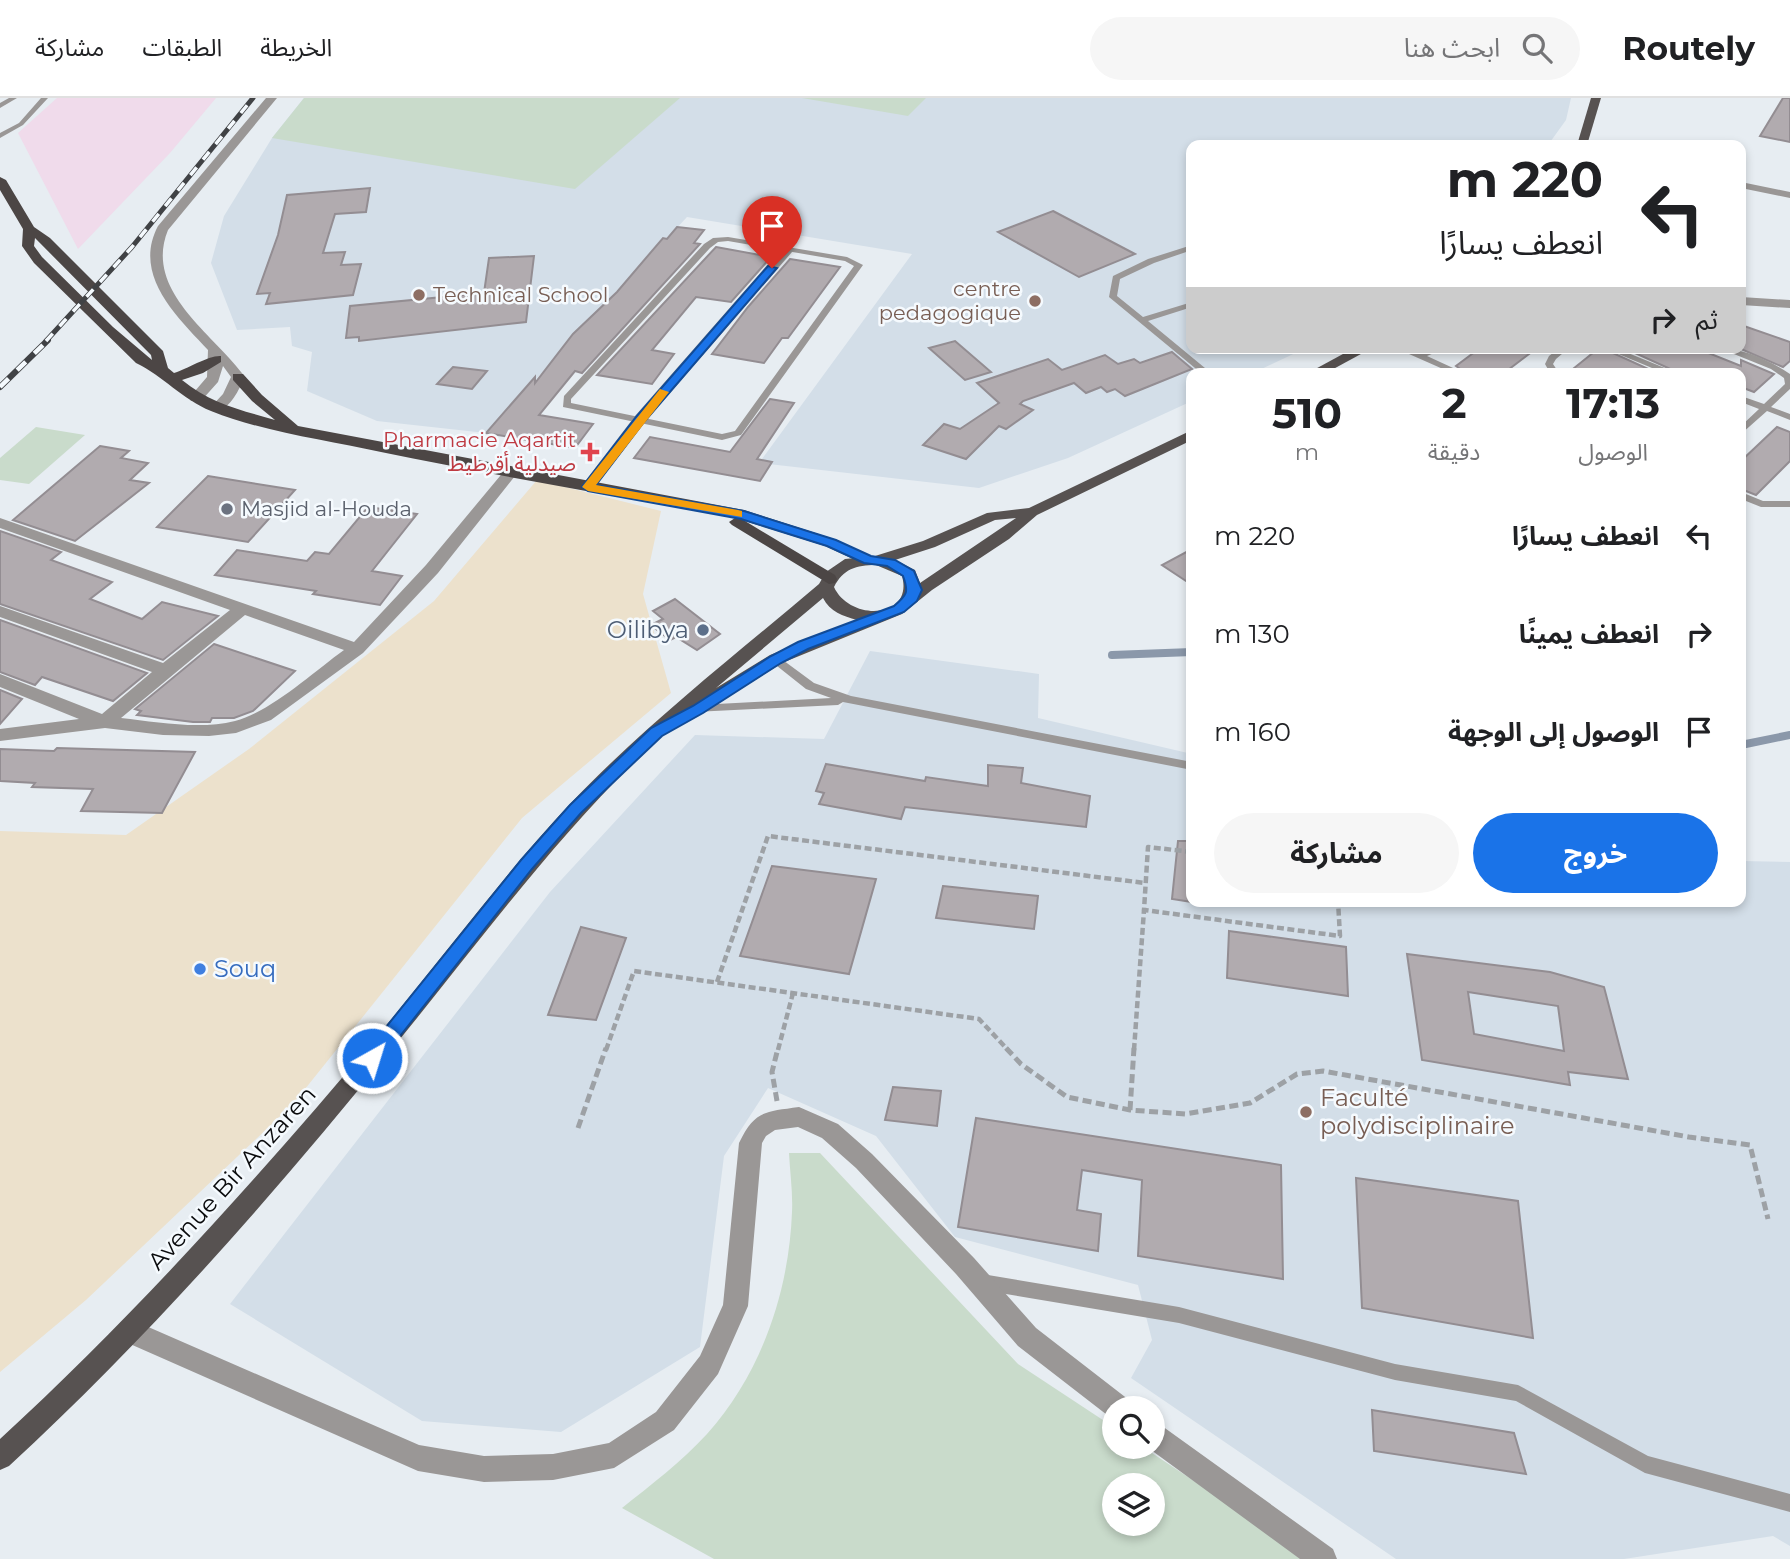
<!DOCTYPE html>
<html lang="ar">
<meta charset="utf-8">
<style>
:root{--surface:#fff;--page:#f6f6f6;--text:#202124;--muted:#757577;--line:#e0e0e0;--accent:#1a73e8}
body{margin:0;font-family:Montserrat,"Noto Sans Arabic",sans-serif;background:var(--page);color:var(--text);direction:rtl;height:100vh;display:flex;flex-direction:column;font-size:26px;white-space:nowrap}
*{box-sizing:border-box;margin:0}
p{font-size:23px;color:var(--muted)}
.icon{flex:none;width:38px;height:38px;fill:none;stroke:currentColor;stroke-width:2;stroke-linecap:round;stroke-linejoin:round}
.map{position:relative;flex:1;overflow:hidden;direction:ltr}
.details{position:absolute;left:1186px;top:270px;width:560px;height:539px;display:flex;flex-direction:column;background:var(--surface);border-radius:14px;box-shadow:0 4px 10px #0003;direction:rtl}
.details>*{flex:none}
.top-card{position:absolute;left:1186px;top:42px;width:560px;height:214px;border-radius:14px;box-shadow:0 4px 10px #0003;direction:rtl;background:#fff;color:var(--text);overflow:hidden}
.fabs{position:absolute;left:1102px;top:1298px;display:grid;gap:14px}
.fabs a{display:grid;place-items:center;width:63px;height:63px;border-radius:50%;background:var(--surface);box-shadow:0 4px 10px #0003;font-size:35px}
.pin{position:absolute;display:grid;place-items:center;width:60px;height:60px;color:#fff;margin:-72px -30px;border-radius:50% 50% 50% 0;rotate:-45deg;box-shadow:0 0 7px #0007}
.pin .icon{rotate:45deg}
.me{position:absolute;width:77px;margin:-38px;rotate:39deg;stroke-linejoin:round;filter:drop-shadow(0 0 5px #0008)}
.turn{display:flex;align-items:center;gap:24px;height:147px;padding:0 28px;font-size:32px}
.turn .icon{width:91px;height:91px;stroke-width:2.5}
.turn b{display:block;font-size:49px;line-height:60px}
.then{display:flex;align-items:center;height:66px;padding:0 28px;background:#0003;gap:14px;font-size:26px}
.eta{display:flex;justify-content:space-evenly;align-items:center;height:119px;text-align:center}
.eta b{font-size:42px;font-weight:700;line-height:49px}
.cta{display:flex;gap:14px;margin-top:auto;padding:14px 28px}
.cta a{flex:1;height:80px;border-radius:42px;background:var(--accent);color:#fff;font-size:28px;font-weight:700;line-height:80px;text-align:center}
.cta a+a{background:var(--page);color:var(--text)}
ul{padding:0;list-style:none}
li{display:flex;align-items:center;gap:21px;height:98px;padding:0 28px}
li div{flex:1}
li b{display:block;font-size:26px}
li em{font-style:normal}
header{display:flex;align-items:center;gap:42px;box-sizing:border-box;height:98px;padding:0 35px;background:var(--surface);border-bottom:2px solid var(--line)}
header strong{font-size:33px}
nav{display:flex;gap:38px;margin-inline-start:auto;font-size:24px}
.search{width:490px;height:63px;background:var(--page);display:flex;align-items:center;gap:18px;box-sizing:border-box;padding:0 24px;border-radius:38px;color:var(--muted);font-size:26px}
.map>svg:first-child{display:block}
</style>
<header>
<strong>Routely</strong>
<div class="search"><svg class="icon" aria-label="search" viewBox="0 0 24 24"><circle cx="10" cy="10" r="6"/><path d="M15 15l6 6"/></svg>ابحث هنا</div>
<nav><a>الخريطة</a><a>الطبقات</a><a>مشاركة</a></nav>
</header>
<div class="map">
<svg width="1790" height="1461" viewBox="0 0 1790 1461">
<rect width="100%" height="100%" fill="#e7edf2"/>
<polygon fill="#ece1cc" points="537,382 661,413 643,496 671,595 522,720 293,1006 86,1202 0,1274 0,733 126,737 249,651 434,503"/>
<polygon fill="#f0dbeb" points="57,0 216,0 170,55 78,151 18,35"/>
<g fill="#d3dee8">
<polygon points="304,0 1571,0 1566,22 1548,47 1192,47 1192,250 1306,250 1253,275 1192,275 1192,303 1068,360 979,390 759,365 912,156 687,119 486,335 377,323 307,293 312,254 292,248 290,229 237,232 211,165 224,118 272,40"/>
<polygon points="870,553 1039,576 1038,620 1192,656 1192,803 1741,803 1741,763 1790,764 1790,1448 1773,1438 1624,1461 1396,1461 1131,1280 1152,1242 1138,1187 955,1139 876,1038 768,990 724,1058 700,1249 561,1334 422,1323 230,1206 550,794 695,637 824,641"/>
</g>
<g fill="#c9dbcb" fill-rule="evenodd">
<polygon points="304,0 680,0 575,91 272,40"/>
<polygon points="802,0 926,0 908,18"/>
<polygon points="36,329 85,337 29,386 0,382 0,360"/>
<path d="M789 1055H820L1018 1266 1115 1330V1349H1143L1311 1461H714L622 1410C651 1387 681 1364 707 1336 761 1276 789 1194 792 1114 793 1095 790 1075 789 1055ZM1115 1388H1153V1426H1115Z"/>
</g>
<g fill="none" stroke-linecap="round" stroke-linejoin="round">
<polyline stroke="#8b98aa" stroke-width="6" points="1189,554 1192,554"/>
<g stroke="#8b98aa" stroke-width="8">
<polyline points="1112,557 1192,554"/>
<polyline points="1741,647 1790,637"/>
</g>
</g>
<g fill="#b1abaf" stroke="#938d92" stroke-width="2" fill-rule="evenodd">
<polygon points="1783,0 1790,0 1790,44 1760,38"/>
<polygon points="370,90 366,114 335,116 323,155 345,154 341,167 361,166 353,197 266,206 270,195 257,196 278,137 287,97"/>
<polygon points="1053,113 1135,156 1079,179 998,134"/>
<polygon points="677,129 704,132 694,145 700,146 582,275 575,273 539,317 593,326 575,350 486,335 535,279 535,285 573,236 617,194 663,140 667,141"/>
<polygon points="716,149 771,159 731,204 696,199 652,252 674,256 652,286 597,277"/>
<polygon points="534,158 526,224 359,243 359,239 346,240 350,208 484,195 489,160"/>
<polygon points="790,161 840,169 788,240 782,240 764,265 712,256 748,209"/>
<polygon points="1741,227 1790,244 1790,263 1783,269 1741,251"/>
<polygon points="955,243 991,274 965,282 929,250"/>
<polygon points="1480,250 1537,250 1504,275 1466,275 1456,268"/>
<polygon points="1599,250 1602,250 1657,275 1568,275"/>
<polygon points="1624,250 1696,250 1741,268 1741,262 1774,276 1754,294 1741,289 1741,275 1679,275"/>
<polygon points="1172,254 1192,271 1125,298 1115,291 1107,294 1101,289 1086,295 1074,285 1023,303 1020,306 1033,312 1006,331 999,328 966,361 923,347 944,326 960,331 999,305 977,285 1048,261 1062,272 1105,257 1118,266 1134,261 1140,265"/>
<polygon points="453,269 487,273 472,291 437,286"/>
<polygon points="770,301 794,305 757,361 772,364 760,383 634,360 650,339 730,354"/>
<polygon points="1777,329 1790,334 1790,363 1756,397 1741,391 1741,363"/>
<polygon points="100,348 129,353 121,360 148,365 130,382 149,385 75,443 13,422"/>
<polygon points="208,378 295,392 248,444 157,429"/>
<polygon points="368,409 417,416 372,473 402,478 380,507 313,496 316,493 215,477 237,452 307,463 315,454 329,456"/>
<polygon points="0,433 61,454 51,462 112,484 90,501 142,521 162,504 218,518 163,562 0,506"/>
<polygon points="1192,451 1192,487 1162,467"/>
<polygon points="675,501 720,536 697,552 676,539 670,542 651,527 663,521 653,513"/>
<polygon points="0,522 147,575 113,603 42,579 35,587 0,574"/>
<polygon points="214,546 295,573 253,613 234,620 212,620 210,624 193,624 137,617 141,613 135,611"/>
<polygon points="0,592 22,601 0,626"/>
<polygon points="57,650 195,654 162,715 81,713 93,691 32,689 35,685 0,683 0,651 54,653"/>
<polygon points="826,666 925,683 926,679 988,688 988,667 1023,670 1021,685 1090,698 1086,729 905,709 901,721 819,706 824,695 816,693"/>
<polygon points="1178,743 1192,743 1192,804 1172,801"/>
<polygon points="772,768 876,781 849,876 740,858"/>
<polygon points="943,788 1038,798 1034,831 936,820"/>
<polygon points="581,829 626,840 596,922 548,917"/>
<polygon points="1229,833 1346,849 1348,898 1227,880"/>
<path d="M1407 856 1550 874 1604 889 1628 981 1568 974 1570 987 1422 962ZM1468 894 1558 908 1564 953 1474 936Z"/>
<polygon points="893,989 941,993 937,1028 885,1022"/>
<polygon points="976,1020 1281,1067 1283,1181 1138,1158 1142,1082 1082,1072 1077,1112 1101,1116 1098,1153 958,1129"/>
<polygon points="1356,1080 1518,1103 1533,1240 1362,1210"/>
<polygon points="1372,1312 1514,1335 1526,1376 1374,1353"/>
</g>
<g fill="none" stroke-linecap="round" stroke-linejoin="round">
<g stroke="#9da1a5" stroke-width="4.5" stroke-dasharray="7 3.5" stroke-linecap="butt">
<polyline points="1192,754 1148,749 1144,812 1340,838 1338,803"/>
<polyline points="717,884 768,738 1145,785"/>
<polyline points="606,952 634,873 979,921 1008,952"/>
<polyline points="778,952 793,895"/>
<polyline points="1134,952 1144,812"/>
</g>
<g stroke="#9da1a5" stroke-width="5" stroke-dasharray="9 4.5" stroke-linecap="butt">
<polyline points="1006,950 1021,966 1067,999 1130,1012 1185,1016 1250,1005 1297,976 1323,973 1689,1039 1750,1047 1768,1121"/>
<polyline points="777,1003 772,974 778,950"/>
<polyline points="1130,1012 1134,950"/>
<polyline points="578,1030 606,950"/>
</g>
<g fill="#9a9796" fill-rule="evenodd">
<polygon points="9,0 17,0 0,10 0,5"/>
<polygon points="41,0 48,0 23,27 0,40 0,35 19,25"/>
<path d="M728 139 847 159 863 167 741 337 722 342 563 309 564 298 704 146 713 140ZM728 143 845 163 854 168 735 333 722 336 571 305V301L710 150 718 144Z"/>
<polygon points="1192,147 1192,152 1154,165 1120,181 1117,198 1143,219 1192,204 1192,209 1148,223 1211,275 1201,275 1109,199 1113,178 1148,161"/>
<polygon points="1401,250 1427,252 1446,250 1427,258 1464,275 1452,275 1409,256 1408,253"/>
<polygon points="1559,250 1569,250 1556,261 1553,266 1559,275 1550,275 1545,266 1549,258"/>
<polygon points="1604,250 1616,250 1677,275 1664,275"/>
<path d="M1719 250C1743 250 1771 263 1790 276V291L1771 309 1790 316V322L1767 313 1741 336V328L1759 311 1741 304V298L1764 306 1785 286 1784 280 1771 271Z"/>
<polygon points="1741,394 1763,403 1790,403 1790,409 1761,409 1741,401"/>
<polygon points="776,557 814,585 851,598 1192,664 1192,672 843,604 838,607 694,614 692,611 698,607 831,600 806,591 772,564 771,561 772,558"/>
<polygon points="982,1176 1179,1209 1395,1266 1518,1287 1648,1358 1790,1396 1790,1414 1645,1375 1516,1303 1395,1282 1179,1225 982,1192 976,1189 974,1184 976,1179"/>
</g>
<g fill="#9a9796" fill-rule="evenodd">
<path d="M266 0H277L168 132C143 193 214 236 245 279 238 293 232 308 217 314L210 310 223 296 231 279 223 268 218 284 201 303H191L189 300 207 279 208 252C177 219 132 177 158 128Z"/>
<polygon points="1741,84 1790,94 1790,100 1741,90"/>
<polygon points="788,147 792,148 792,154 645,324 593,392 583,392 580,389 583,386 635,318 784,148"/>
<polygon points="1741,199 1790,202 1790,210 1741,207"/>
<path d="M510 371 515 372 517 375 515 378 438 475 363 555 271 622 236 635 209 638 163 637 105 630 0 643V631L79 621 0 589V576L102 616 152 574 0 519V508L163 565 230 512 0 430V420L354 544 426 467 505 372ZM245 517 344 552C312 575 272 613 235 623 199 632 157 624 121 620Z"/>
<path d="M799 1009 838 1026 872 1056 974 1160 1036 1230 1129 1302 1133 1311H1115V1322L1111 1320 1018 1248 956 1176 856 1070 822 1040 798 1029 775 1032 766 1038 762 1045 748 1208 718 1276 674 1332 614 1370 553 1382 484 1384 418 1373 121 1242 117 1233 121 1224 130 1221 419 1347 484 1358 553 1356 609 1345 656 1314 700 1258 723 1207 739 1045C755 1012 765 1014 799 1009Z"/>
<polygon points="1153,1324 1162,1328 1333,1451 1337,1461 1300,1461 1147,1349 1153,1349"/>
</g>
<g fill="#575251" fill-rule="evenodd">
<polygon points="1591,0 1601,0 1587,47 1577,47"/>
<polygon points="1354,250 1372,250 1326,275 1308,275"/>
<path d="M1192 332V342L1037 417 1009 441 932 492 902 516 782 565 691 622H679C568 720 484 839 391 952 272 1099 148 1240 9 1368L0 1372V1341C135 1217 257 1081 375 941 440 863 500 781 569 707 646 626 734 558 819 486L826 474 845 461 875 458 923 443 987 415 1029 410ZM1016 420 920 485 915 472 895 462 935 449 995 422ZM876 467 902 478C914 521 850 524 834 489 843 471 856 467 876 467ZM823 500C830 514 843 518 857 522L770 557 716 590Z"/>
</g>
<path fill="#4c4645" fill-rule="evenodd" d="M0 79 6 82 34 129 50 140 163 253 168 270 174 275C187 271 209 257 221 258V264L203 275 182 282C210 305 240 312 275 322L252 303 233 282V276H243L262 297 298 328 744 412 837 442 876 462 874 465H862L825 448 745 423 835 477 837 481 835 485 829 486 732 427 729 424 735 420C617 398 498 378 381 354 325 342 264 334 211 313 182 301 163 278 136 265L34 165 22 148 23 131 0 92ZM35 140 151 257 152 262 113 229 42 159 34 148Z"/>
<defs>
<polyline id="rail-far1" points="46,243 132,149 253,0"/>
<polyline id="rail" points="0,289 48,242"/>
</defs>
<use href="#rail-far1" stroke="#404245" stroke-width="5"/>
<use href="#rail" stroke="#404245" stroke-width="6"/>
<use href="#rail-far1" stroke="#f5fafe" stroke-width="3.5" stroke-dasharray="10" stroke-linecap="butt"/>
<use href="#rail" stroke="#f5fafe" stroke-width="4.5" stroke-dasharray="12" stroke-linecap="butt"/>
</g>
<path fill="#1a73e8" stroke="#114b97" stroke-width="2" d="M768 168 777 170 644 324 596 387 744 413 836 442 871 458 895 462 914 473 922 492 917 503 904 514 808 551 781 565 703 615 662 638 581 715 532 771 378 966 372 968 365 966 363 960 365 955 521 762 570 707 651 630 693 608 771 558 798 544 894 508C907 497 909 494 903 478L887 468 864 465 827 448 741 421 588 393 582 389 636 319Z"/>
<polygon fill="#f59e0b" points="660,291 669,294 596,387 738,412 742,413 742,419 588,393 582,389"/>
<g fill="#8d6e63" stroke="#f5fafe" stroke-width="2.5">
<circle cx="419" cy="197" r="7"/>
<circle cx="1035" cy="203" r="7"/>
<circle cx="1306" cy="1014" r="7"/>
</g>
<path fill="#e0444e" stroke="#f5fafe" stroke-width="2.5" d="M586.5 343.5h7v7h7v7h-7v7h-7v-7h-7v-7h7z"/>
<circle fill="#6b7280" stroke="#f5fafe" stroke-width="2.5" cx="227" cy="411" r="7"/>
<circle fill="#5c6f8a" stroke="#f5fafe" stroke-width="2.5" cx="703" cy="532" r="7"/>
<circle fill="#3f7fe0" stroke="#f5fafe" stroke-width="2.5" cx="200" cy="871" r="7"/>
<g text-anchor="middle" stroke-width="5" stroke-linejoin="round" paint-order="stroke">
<g font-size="21" fill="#785e54" stroke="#f5fafe" text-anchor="end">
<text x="1021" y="198">centre<tspan x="1021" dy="24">pedagogique</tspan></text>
<text x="433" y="204" text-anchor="start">Technical School</text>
</g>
<g font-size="21" fill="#be3a42" stroke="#f5fafe" text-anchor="end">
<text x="576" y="349">Pharmacie Aqartit<tspan x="576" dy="24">صيدلية أقرطيط</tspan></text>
</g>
<g font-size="21" fill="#5b616d" stroke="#f5fafe" text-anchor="start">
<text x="241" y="418">Masjid al-Houda</text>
</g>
<g font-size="24" fill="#4e5e75" stroke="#f5fafe" text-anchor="end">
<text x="689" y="540">Oilibya</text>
</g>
<g font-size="24" fill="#366cbe" stroke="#f5fafe" text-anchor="start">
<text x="214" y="879">Souq</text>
</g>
<g font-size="24" fill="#785e54" stroke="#f5fafe" text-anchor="start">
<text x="1320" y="1008">Faculté<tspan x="1320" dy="28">polydisciplinaire</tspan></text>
</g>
<g font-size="24" fill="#0a0b0d" stroke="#f5fafe">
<text transform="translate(232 1080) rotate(-48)" y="8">Avenue Bir Anzaren</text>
</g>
</g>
</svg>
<div class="fabs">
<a><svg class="icon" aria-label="search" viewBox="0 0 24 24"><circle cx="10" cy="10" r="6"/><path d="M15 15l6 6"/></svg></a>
<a><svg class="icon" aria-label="layers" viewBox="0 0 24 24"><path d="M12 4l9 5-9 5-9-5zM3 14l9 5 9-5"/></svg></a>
</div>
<div class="pin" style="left:772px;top:170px;background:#d93025"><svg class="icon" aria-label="arrive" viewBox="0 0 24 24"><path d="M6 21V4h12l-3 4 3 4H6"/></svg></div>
<svg class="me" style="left:372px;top:960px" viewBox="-20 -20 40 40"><circle r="17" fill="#1a73e8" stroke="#fff" stroke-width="3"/><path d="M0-11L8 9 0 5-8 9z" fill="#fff"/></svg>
<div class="top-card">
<div class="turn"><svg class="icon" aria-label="left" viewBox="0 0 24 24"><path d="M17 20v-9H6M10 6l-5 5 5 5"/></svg><div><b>220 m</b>انعطف يسارًا</div></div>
<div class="then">ثم<svg class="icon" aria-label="right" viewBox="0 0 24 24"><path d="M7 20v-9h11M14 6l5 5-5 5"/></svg></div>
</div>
<section class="details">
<div class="eta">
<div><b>17:13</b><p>الوصول</p></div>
<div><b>2</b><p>دقيقة</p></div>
<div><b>510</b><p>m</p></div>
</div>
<ul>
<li><svg class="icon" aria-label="left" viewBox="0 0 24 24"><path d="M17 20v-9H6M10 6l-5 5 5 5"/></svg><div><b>انعطف يسارًا</b></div><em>220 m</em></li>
<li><svg class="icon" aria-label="right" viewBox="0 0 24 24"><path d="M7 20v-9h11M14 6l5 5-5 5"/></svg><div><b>انعطف يمينًا</b></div><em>130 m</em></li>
<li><svg class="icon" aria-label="arrive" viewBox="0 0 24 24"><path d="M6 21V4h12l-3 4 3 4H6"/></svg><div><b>الوصول إلى الوجهة</b></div><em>160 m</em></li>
</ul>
<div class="cta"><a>خروج</a><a>مشاركة</a></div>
</section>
</div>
